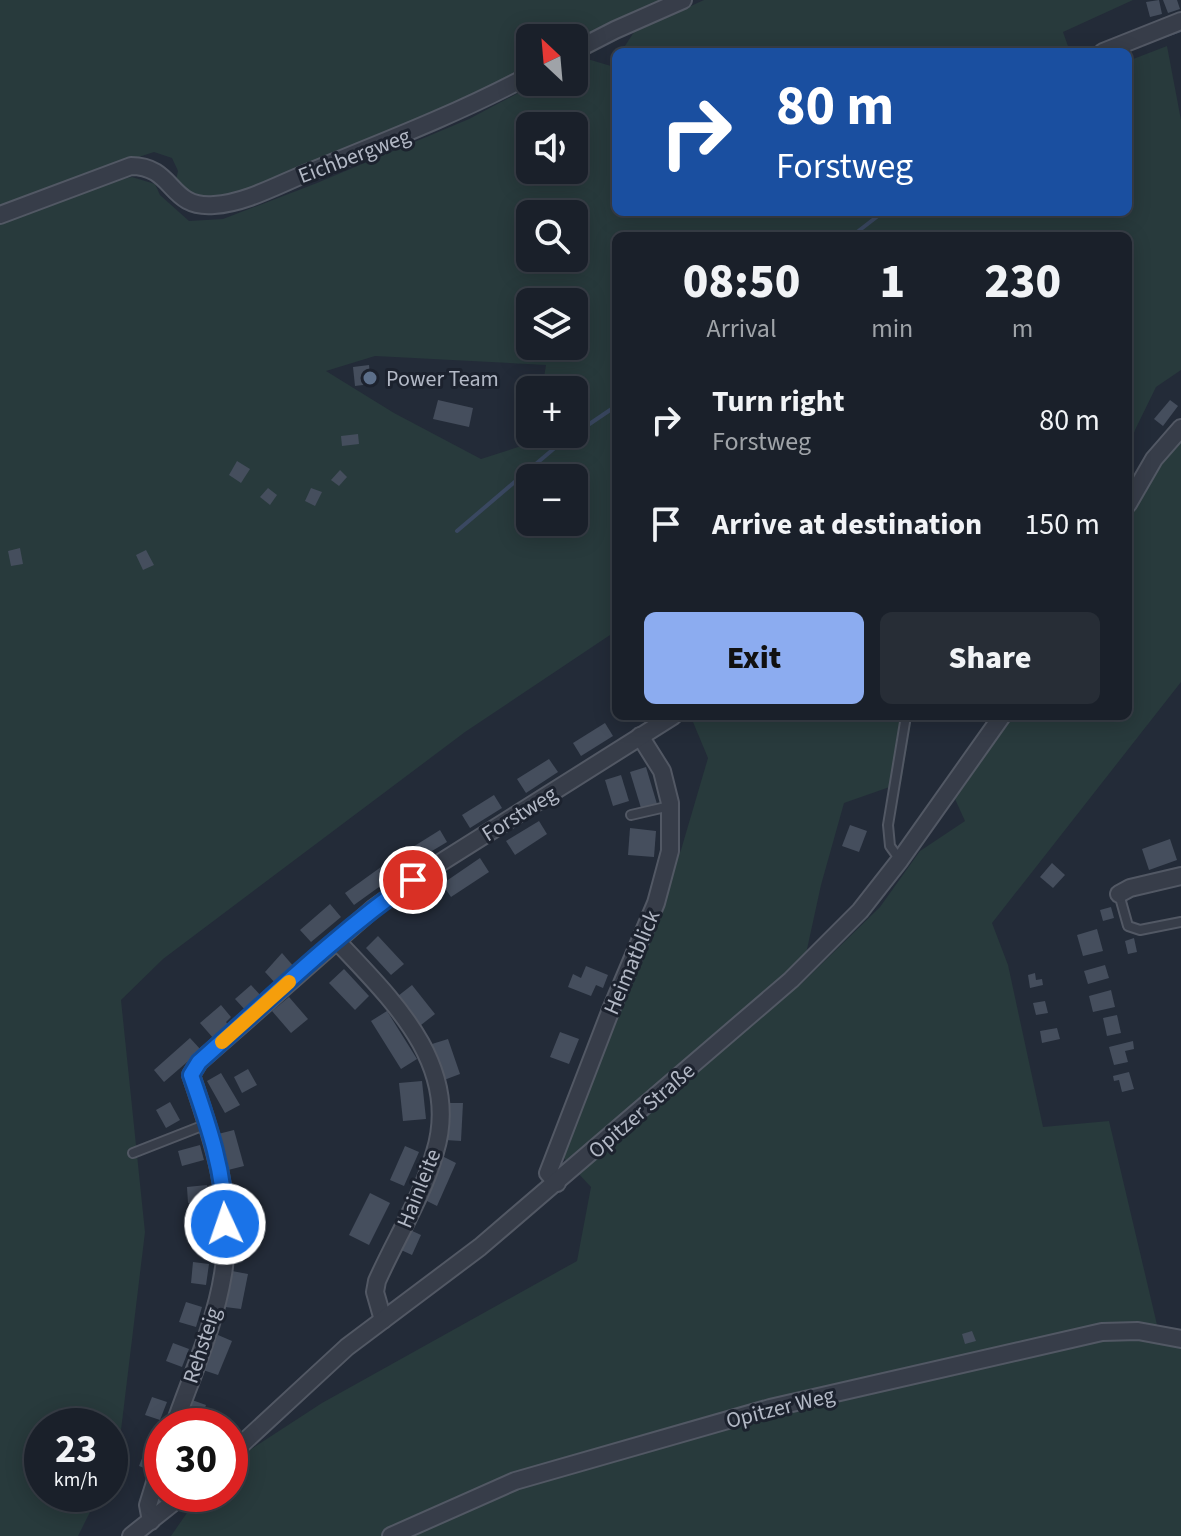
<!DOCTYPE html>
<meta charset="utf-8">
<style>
:root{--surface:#1a202a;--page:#272d36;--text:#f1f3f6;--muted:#9fa3a8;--line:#383e47;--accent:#8cacf0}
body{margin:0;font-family:"Source Sans 3",sans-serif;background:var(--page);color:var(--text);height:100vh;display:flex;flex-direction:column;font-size:30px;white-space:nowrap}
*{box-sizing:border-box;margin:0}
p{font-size:26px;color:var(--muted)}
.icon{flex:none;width:44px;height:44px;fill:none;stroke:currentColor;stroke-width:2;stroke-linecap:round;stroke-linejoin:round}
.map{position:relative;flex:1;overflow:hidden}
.sheet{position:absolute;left:612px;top:232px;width:520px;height:488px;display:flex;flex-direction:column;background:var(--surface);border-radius:12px;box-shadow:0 4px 20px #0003,0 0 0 2px var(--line)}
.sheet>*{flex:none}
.guide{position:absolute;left:612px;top:48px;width:520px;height:168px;border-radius:12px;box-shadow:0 4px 20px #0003,0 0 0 2px var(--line);background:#1a4fa0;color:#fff;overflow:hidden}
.needle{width:52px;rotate:334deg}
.buttons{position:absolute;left:516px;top:24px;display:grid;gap:16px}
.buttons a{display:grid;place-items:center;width:72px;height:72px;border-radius:12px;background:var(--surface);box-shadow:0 4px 20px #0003,0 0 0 2px var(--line);font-size:40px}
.speed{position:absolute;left:24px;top:1408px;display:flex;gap:16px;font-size:40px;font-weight:700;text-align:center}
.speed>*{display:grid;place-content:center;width:104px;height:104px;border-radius:50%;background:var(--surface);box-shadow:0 4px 20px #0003,0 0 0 2px var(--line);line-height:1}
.speed small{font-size:20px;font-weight:400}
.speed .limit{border:12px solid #d22;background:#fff;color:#111}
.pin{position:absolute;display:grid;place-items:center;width:68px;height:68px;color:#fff;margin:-34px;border:4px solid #fff;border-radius:50%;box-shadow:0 2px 8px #0007}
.me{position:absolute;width:88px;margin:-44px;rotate:357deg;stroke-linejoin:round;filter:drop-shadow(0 0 6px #0008)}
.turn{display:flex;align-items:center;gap:28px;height:168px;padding:0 32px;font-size:36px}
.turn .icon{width:104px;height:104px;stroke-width:2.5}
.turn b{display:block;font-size:56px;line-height:68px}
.eta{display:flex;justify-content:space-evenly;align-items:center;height:136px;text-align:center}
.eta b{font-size:48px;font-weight:800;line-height:56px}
.button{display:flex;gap:16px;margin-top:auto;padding:16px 32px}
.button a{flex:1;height:92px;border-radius:12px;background:var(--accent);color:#111;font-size:32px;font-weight:800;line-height:92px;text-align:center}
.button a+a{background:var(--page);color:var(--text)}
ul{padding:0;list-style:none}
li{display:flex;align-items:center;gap:24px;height:104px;padding:0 32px}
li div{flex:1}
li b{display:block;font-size:30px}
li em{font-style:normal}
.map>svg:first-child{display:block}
</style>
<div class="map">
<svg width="1181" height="1536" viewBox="0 0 1181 1536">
<rect width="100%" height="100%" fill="#232b38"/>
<g fill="#283a3c" fill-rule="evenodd">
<path d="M0 0H667L574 44V38H530V66C469 97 408 125 345 151 296 172 242 202 188 197L175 184 178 171 172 158 154 152 111 166 0 209Z"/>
<polygon points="704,0 1133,0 1063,32 1070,52 621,52 634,32"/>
<path d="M1167 46 1181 120V370L1156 387 1135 430 1128 451V236H616V631L465 732 163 959 121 1000 145 1232 118 1455 110 1472V1426H42V1494H99L78 1536H0V224L90 186 132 177 155 184 160 195 189 221 223 219 317 183 469 119 539 82H574V63L584 58 611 66 616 58V212H1128V61ZM530 126H574V170H530ZM530 214H574V258H530ZM530 302H574V346H530ZM375 356 546 365 542 390H574V434H533L531 443 481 459 394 413 326 371ZM530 478H574V522H530Z"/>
<polygon points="1181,439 1181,682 992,923 1008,965 1043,1127 1109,1121 1158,1329 1181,1344 1181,1536 171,1536 200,1494 230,1494 230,1465 239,1457 322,1403 577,1261 591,1187 561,1155 613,1017 681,850 708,758 693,722 686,716 912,716 901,783 844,803 821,885 799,986 880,907 920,851 965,821 955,799 1013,716 1128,716 1128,517 1156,468"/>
</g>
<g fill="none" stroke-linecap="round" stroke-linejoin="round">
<g stroke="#3a4861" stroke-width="4">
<polyline points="1166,35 1181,30"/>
<polyline points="852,236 883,212"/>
<polyline points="457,531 557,446 616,406"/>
</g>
</g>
<g fill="#454e5d">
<polygon points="1159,0 1162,14 1150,17 1146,2"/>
<polygon points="1163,0 1177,0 1180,9 1168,13"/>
<polygon points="369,365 371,384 355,386 353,367"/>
<polygon points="438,400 473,408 469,427 433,419"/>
<polygon points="1170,400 1178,406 1163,426 1154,419"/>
<polygon points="358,434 359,444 342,446 341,436"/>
<polygon points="237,461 250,469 241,483 229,475"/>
<polygon points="340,470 347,477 339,486 331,480"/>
<polygon points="268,488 277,495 270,505 260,497"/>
<polygon points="311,488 322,492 315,506 305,501"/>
<polygon points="20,548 23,564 11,566 8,551"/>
<polygon points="146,550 154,565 143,570 136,555"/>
<polygon points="605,723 613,736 581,756 573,743"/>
<polygon points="549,759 558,772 526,793 517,779"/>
<polygon points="646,767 657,804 641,808 630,772"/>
<polygon points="621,775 629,801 613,806 605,780"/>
<polygon points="494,795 502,808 470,828 462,815"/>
<polygon points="539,821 547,834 515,855 506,841"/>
<polygon points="850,825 867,831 859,852 842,846"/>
<polygon points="630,828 656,831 654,857 628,855"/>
<polygon points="440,830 447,842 407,866 400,855"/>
<polygon points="1170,839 1177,860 1149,870 1142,849"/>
<polygon points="480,858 489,872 451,897 442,884"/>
<polygon points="1052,863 1065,875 1053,888 1040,877"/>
<polygon points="381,867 390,879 354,905 345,893"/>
<polygon points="330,904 341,917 311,942 300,930"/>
<polygon points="1111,907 1114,918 1103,921 1100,910"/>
<polygon points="1097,929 1103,951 1083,956 1077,935"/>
<polygon points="378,936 404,964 391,975 366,948"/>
<polygon points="1134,938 1137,952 1128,954 1125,941"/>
<polygon points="282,953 295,968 277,985 265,972"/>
<polygon points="1105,965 1109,978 1088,984 1084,971"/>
<polygon points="586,966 608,975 603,988 596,985 591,996 568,987 573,974 581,978"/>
<polygon points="344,969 369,996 355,1010 329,983"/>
<polygon points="1035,973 1036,980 1042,979 1043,985 1030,988 1028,975"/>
<polygon points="251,985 263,998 247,1012 235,999"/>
<polygon points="412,985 435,1014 421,1025 398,996"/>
<polygon points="1111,990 1115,1007 1093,1012 1089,996"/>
<polygon points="289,997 308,1019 291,1033 272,1011"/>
<polygon points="1045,1001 1048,1013 1036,1015 1033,1003"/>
<polygon points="221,1005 231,1017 226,1022 229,1026 214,1039 200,1023"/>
<polygon points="387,1011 417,1059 401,1069 371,1021"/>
<polygon points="1117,1015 1121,1033 1107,1036 1103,1018"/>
<polygon points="1057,1028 1060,1039 1042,1043 1040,1031"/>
<polygon points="560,1032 579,1039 569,1064 550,1057"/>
<polygon points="190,1038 201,1050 164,1082 154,1070"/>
<polygon points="448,1039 460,1074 444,1080 432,1044"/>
<polygon points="1133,1041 1134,1049 1125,1051 1128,1062 1114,1065 1109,1047"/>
<polygon points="248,1069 257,1085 242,1093 234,1077"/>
<polygon points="1129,1072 1134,1089 1122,1092 1119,1080 1114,1081 1113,1076"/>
<polygon points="221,1073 240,1105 225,1113 207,1081"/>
<polygon points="422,1081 426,1119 403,1121 399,1083"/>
<polygon points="170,1102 180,1120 166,1128 156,1110"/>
<polygon points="446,1103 463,1103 461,1141 445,1140"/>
<polygon points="234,1130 244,1166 228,1170 218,1134"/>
<polygon points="200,1145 204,1160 182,1166 178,1151"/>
<polygon points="405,1146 419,1152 404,1186 390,1180"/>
<polygon points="442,1156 456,1163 437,1206 423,1199"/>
<polygon points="207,1185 210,1211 198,1212 197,1202 188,1203 187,1187"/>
<polygon points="370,1193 390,1203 369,1245 349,1235"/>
<polygon points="232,1202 248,1202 250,1244 235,1245"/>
<polygon points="191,1225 213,1225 212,1241 190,1241"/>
<polygon points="408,1229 421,1235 412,1255 399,1249"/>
<polygon points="193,1262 209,1264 206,1285 191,1283"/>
<polygon points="232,1271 248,1274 241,1309 225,1307"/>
<polygon points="186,1302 202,1307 196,1327 179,1322"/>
<polygon points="972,1331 976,1341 965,1344 962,1334"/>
<polygon points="218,1335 232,1341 218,1375 203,1370"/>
<polygon points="173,1343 189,1349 182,1367 166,1361"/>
<polygon points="152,1397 167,1402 160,1420 145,1415"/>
<polygon points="192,1400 206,1405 198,1426 182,1426"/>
<polygon points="146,1448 159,1453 152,1471 139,1466"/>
</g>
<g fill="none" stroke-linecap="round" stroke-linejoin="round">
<defs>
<g id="lane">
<polyline points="631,815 670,806"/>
<polyline points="900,860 890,846 888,825 906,716"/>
<polyline points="1119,894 1128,926 1140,930 1181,922"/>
<polyline points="133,1153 207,1124"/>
</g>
<g id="street">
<polyline points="574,51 615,30 683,0"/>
<polyline points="1103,52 1181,21"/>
<path d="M0 215 131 166C175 166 168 209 214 205 247 203 281 183 312 171 386 141 459 113 530 75"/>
<polyline points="1128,504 1154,459 1181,428"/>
<polyline points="1119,894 1130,888 1181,876"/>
<path d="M336 940C390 998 462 1064 435 1152 422 1198 396 1238 377 1281L375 1292 383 1320"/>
<polyline points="557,1183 548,1173 610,1012 656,903 670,851 670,803 662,771 640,736"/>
<path d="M174 1426C191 1377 215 1325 223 1274 235 1205 213 1139 191 1075L199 1062 374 908 413 880 673 716"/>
<polyline points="230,1455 347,1347 480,1247 791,980 860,911 900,860 1002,716"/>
<polyline points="151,1521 148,1505 162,1460"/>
<polyline points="131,1536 184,1494"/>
<polyline points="391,1536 515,1481 770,1408 1102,1332 1138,1331 1181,1339"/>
</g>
</defs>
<use href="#lane" stroke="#525864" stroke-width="12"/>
<use href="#street" stroke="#525864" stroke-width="20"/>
<use href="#lane" stroke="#373d49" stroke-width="8"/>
<use href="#street" stroke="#373d49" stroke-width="16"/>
</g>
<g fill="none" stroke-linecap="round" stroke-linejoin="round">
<defs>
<path id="route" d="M225 1224C225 1172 208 1124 191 1075L199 1062C269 1000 336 934 413 880"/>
</defs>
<use href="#route" stroke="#114b97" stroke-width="20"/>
<use href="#route" stroke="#1a73e8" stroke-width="14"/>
<polyline stroke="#f59e0b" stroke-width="14" points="222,1042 289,982"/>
</g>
<circle fill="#5c6f8a" stroke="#1c222e" stroke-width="3" cx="370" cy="378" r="8"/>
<g text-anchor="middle" stroke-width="6" stroke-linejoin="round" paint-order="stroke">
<g font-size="22" fill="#b2b8c5" stroke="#1c222e">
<text transform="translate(354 155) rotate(-21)" y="8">Eichbergweg</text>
<text transform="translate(519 813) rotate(-32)" y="8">Forstweg</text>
<text transform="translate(631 962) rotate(-67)" y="8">Heimatblick</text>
<text transform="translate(641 1110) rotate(-41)" y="8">Opitzer Straße</text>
<text transform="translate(418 1188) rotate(-68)" y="8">Hainleite</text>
<text transform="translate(201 1345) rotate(-72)" y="8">Rehsteig</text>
<text transform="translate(780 1407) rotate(-14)" y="8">Opitzer Weg</text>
</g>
<g font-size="22" fill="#b2b8c5" stroke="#1c222e" text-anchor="start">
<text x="386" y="386">Power Team</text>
</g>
</g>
</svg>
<div class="buttons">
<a><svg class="needle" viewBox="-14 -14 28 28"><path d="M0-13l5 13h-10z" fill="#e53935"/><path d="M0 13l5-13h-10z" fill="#9fa3a8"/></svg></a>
<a><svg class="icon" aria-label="sound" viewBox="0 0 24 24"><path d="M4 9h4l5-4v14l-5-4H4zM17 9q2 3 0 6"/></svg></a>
<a><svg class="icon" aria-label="search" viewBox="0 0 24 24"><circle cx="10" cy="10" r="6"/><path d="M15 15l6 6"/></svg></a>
<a><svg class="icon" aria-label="layers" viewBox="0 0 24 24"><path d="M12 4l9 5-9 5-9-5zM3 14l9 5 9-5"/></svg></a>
<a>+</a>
<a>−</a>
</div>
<div class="speed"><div>23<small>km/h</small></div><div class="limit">30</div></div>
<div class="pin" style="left:413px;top:880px;background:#d93025"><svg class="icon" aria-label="arrive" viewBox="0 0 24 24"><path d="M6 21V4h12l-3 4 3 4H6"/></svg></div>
<svg class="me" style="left:225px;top:1224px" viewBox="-20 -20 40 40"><circle r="17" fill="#1a73e8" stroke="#fff" stroke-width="3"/><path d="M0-11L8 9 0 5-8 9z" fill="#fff"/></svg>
<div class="guide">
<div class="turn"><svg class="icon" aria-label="right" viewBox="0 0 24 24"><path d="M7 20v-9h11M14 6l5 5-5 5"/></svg><div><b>80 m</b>Forstweg</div></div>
</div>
<section class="sheet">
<div class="eta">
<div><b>08:50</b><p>Arrival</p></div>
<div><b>1</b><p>min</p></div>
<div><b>230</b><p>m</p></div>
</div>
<ul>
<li><svg class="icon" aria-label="right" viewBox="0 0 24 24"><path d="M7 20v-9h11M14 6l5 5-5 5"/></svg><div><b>Turn right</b><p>Forstweg</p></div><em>80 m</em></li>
<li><svg class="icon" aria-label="arrive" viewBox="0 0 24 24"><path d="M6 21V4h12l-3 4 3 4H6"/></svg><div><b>Arrive at destination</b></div><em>150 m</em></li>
</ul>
<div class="button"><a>Exit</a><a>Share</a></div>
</section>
</div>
